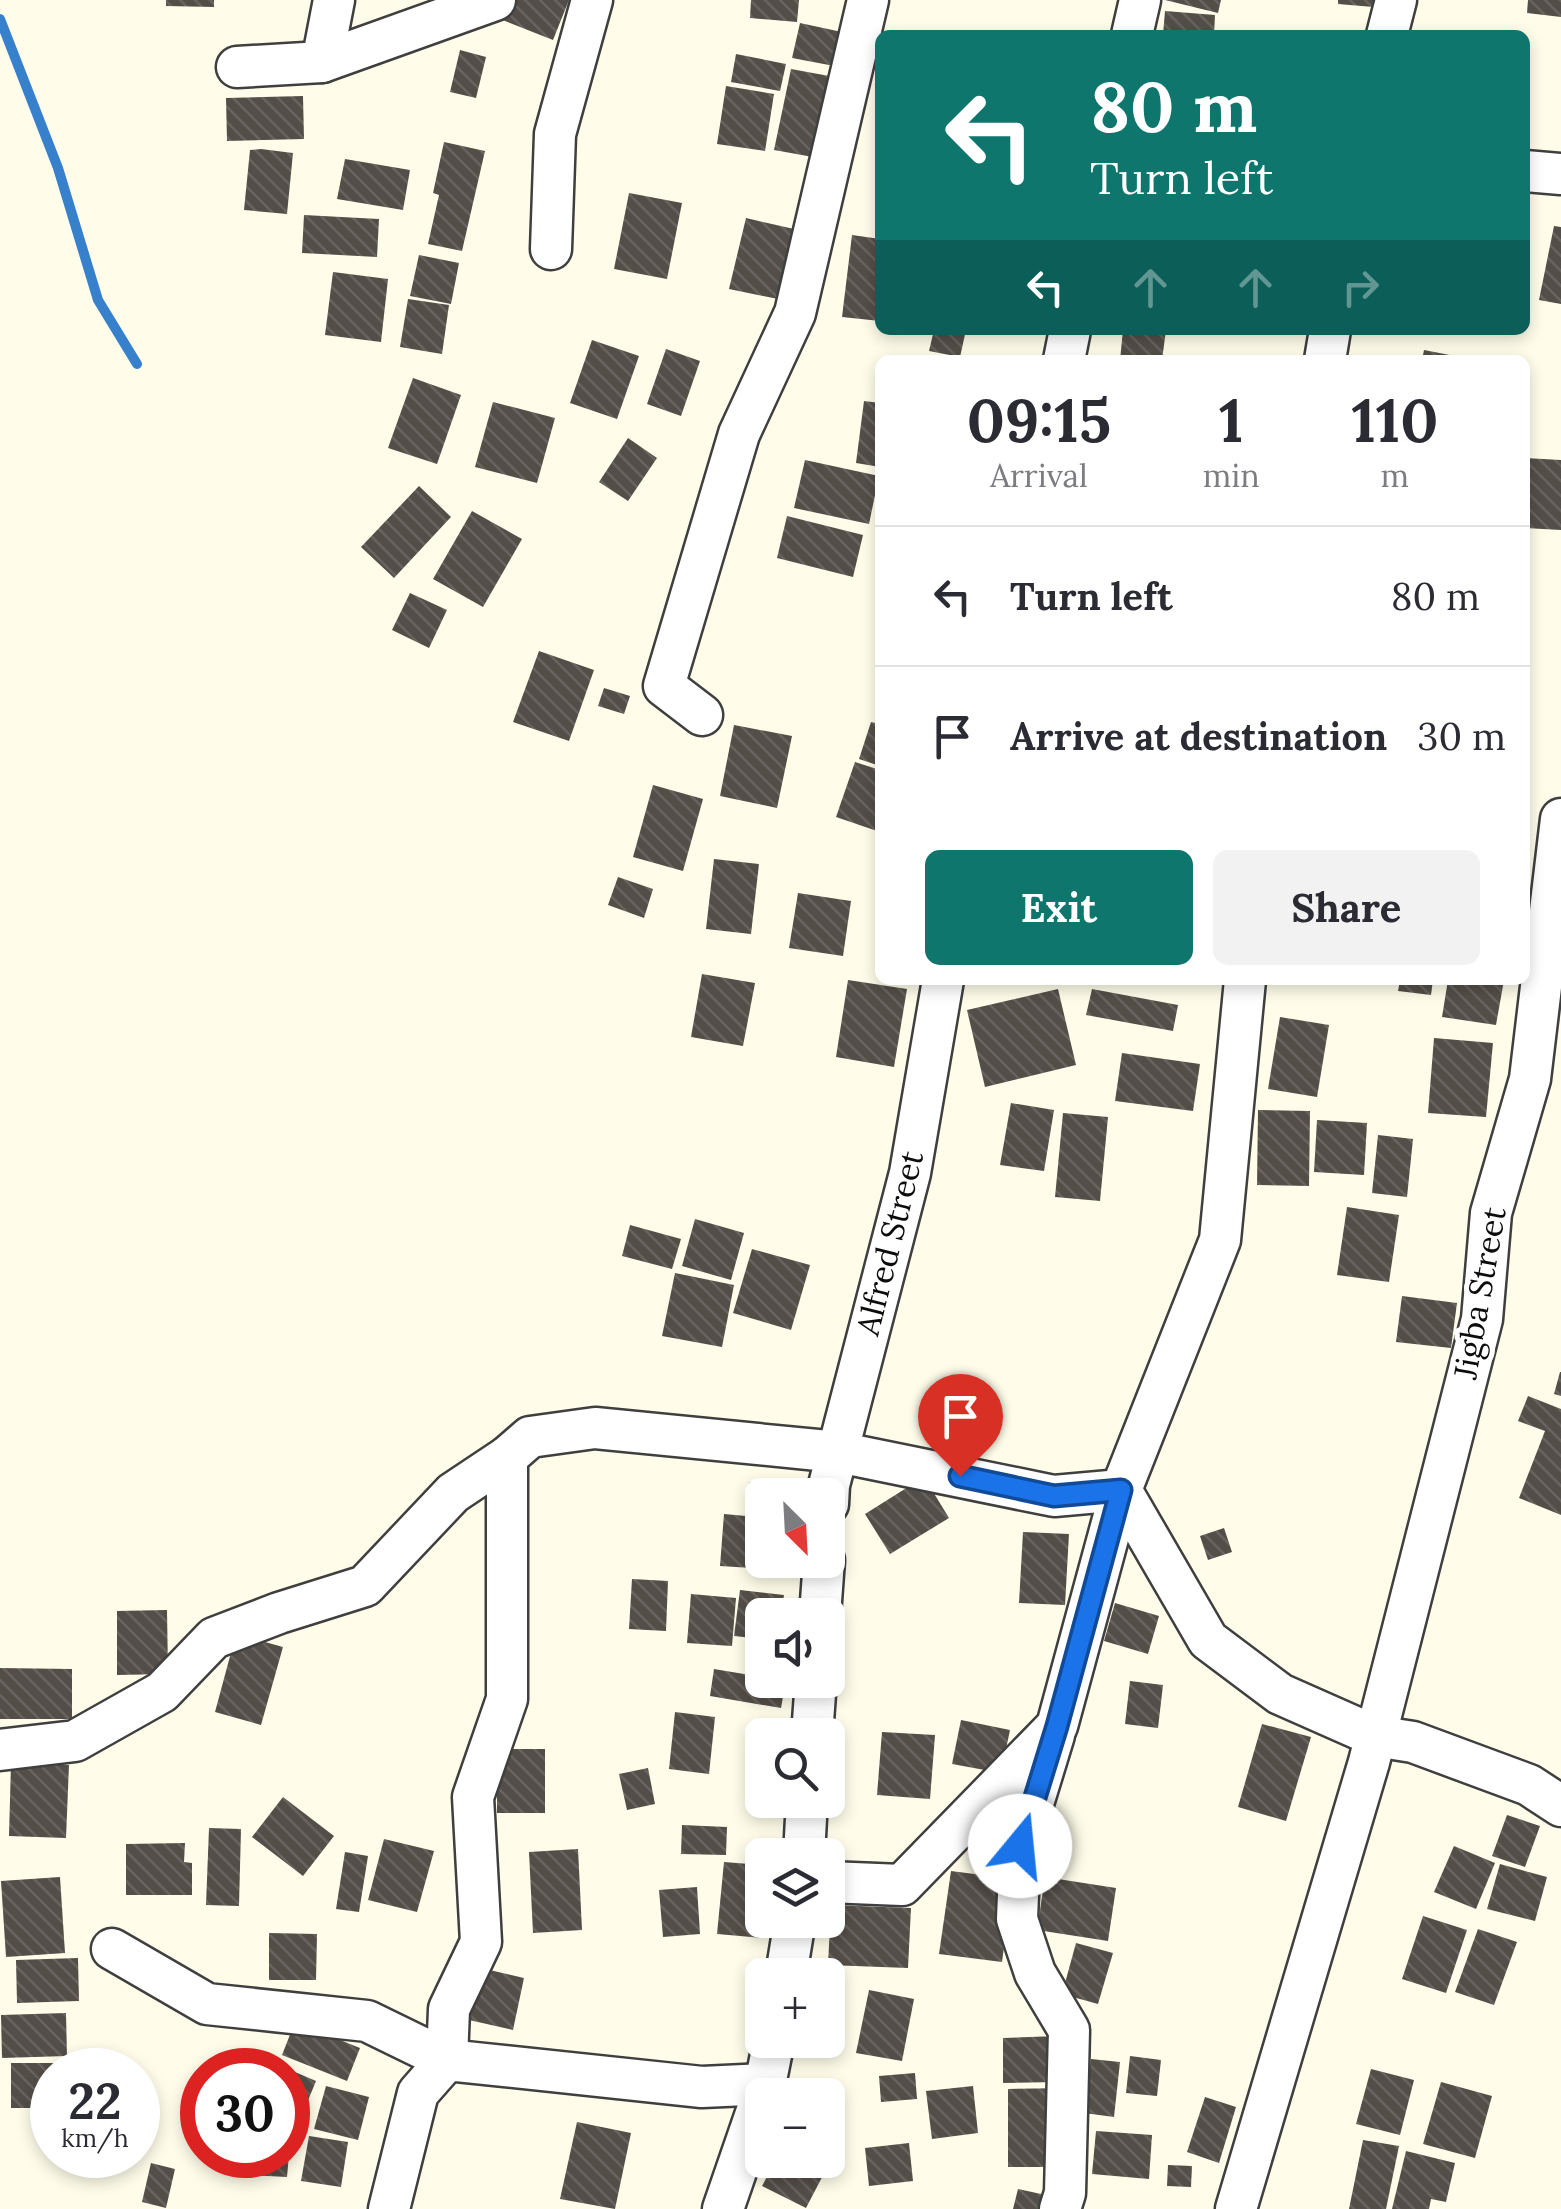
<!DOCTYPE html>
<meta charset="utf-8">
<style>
:root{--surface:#fff;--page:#f2f2f3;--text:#2b2b33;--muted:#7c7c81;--line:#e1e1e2;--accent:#0f766e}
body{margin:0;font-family:Lora,serif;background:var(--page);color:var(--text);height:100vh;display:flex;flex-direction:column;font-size:38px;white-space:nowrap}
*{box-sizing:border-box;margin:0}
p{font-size:32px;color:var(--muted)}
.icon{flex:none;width:55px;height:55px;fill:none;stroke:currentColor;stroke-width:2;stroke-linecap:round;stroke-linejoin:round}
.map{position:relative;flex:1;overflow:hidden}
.panel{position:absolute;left:875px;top:355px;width:655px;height:630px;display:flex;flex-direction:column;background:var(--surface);border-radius:15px;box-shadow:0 5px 15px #0003}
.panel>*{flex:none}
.guide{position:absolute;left:875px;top:30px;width:655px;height:305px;border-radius:15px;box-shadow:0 5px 15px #0003;background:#0f766e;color:#fff;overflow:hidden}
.needle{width:65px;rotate:156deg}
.controls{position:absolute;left:745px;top:1478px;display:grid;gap:20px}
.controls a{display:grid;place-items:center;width:100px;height:100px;border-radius:15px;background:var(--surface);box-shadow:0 5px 15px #0003;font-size:50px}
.speed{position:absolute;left:30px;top:2048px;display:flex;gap:20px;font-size:50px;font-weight:700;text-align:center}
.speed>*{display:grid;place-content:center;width:130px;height:130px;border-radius:50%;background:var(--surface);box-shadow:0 5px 15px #0003;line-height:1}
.speed small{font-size:25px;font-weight:400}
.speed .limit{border:15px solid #d22;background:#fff;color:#111}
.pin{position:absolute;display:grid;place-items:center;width:85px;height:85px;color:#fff;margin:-102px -42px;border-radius:50% 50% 50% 0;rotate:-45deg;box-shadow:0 0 10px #0007}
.pin .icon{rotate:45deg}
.me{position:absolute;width:110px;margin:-55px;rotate:17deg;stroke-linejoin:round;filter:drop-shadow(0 0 8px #0008)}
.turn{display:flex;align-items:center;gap:35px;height:210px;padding:0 50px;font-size:45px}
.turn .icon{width:130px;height:130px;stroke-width:2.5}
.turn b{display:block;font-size:70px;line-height:85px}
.lanes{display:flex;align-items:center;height:95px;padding:0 50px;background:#0003;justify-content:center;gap:50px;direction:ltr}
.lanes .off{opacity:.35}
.eta{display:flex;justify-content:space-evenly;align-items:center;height:170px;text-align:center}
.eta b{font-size:60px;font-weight:800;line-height:70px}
.action{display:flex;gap:20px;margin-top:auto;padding:20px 50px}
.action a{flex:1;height:115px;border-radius:15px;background:var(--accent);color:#fff;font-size:40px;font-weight:800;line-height:115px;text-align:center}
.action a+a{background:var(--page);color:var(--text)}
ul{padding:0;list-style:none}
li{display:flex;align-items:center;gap:30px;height:140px;padding:0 50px;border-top:2px solid var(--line)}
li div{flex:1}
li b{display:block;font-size:38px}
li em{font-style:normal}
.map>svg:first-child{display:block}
</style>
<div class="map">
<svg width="1561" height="2209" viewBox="0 0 1561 2209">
<defs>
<pattern id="building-back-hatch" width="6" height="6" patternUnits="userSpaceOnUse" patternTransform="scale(2.5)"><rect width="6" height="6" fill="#544e48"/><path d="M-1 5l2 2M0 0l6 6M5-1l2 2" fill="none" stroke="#68635e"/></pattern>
</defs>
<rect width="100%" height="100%" fill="#fffdea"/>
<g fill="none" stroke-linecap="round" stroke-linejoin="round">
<polyline stroke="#3781cc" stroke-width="10" points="0,19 58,168 98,300 137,364"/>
</g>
<g fill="url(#building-back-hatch)">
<polygon points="166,0 214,0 214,7 166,6"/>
<polygon points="496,0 569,0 553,40 490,15"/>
<polygon points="751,0 799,0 797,22 750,18"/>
<polygon points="1165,0 1221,0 1218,13"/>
<polygon points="1338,0 1385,0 1385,8 1338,4"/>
<polygon points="1528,0 1561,0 1561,17 1527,13"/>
<polygon points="1165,11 1215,15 1214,35 1163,35"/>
<polygon points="800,23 851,34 845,68 792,58"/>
<polygon points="460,50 486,57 476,98 450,92"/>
<polygon points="736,54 786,64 780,91 731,82"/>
<polygon points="791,69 840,78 824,159 774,150"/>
<polygon points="726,86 774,94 765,151 717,144"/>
<polygon points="303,96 304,139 227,141 226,98"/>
<polygon points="444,142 485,151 462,251 428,244 439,195 433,193"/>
<polygon points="261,149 293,153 287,214 244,210 250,150"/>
<polygon points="345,159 410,170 403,210 337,199"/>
<polygon points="629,193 682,203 667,279 614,269"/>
<polygon points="304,215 379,219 377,257 302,253"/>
<polygon points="746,218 794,229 778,299 729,289"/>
<polygon points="1554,226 1561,227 1561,304 1539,300"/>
<polygon points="852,235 880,239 880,321 842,317"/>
<polygon points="419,255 459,263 451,304 410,296"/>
<polygon points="333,272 388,279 381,342 325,335"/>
<polygon points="408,299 449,305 442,354 400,347"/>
<polygon points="934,330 966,330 960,357 929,351"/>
<polygon points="1123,330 1166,330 1162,360 1120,360"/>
<polygon points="592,340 639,356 617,419 570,403"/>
<polygon points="666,349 700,361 681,416 647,404"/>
<polygon points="1424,350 1465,358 1464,360 1422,360"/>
<polygon points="413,378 461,395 437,464 388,448"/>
<polygon points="864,401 880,403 880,467 856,463"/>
<polygon points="493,402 555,418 537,483 475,467"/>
<polygon points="628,438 657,458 628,501 599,482"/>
<polygon points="1525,458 1561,460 1561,530 1525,528"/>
<polygon points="805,460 879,476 869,524 794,508"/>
<polygon points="419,486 451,517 394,578 361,547"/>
<polygon points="472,511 522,539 483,607 433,579"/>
<polygon points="787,516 863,535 853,577 777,558"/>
<polygon points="410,593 447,610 429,648 392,630"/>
<polygon points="539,651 594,670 569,741 513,722"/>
<polygon points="604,688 630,696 624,714 598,706"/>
<polygon points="871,722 880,724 880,766 859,759"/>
<polygon points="734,725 792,736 777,808 720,796"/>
<polygon points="855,762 880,770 880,832 836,817"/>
<polygon points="653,785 703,799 683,871 633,857"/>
<polygon points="1525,796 1528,796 1530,847 1525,847"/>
<polygon points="714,859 759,864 751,934 706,929"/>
<polygon points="618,877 653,889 644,918 608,905"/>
<polygon points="798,893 851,901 843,956 789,948"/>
<polygon points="702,974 755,983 743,1046 691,1037"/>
<polygon points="848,980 907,989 894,1067 836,1057"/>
<polygon points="1400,980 1433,980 1431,995 1398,991"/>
<polygon points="1448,980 1504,980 1496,1025 1442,1017"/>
<polygon points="1058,989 1076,1065 985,1087 967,1010"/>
<polygon points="1092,989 1178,1005 1173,1031 1086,1015"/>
<polygon points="1280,1017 1329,1025 1317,1097 1268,1089"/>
<polygon points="1434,1038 1493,1043 1486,1117 1428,1113"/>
<polygon points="1122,1053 1200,1064 1193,1111 1115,1101"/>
<polygon points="1011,1103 1054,1110 1044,1171 1000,1165"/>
<polygon points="1258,1110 1310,1111 1309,1186 1257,1185"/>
<polygon points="1063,1113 1108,1117 1100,1201 1055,1197"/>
<polygon points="1317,1120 1367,1123 1364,1175 1314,1172"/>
<polygon points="1378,1135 1413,1139 1407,1197 1372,1193"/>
<polygon points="1347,1207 1399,1215 1389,1282 1337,1275"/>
<polygon points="695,1219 744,1233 731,1280 682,1266"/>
<polygon points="630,1225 681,1239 672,1269 622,1256"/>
<polygon points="752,1249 810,1265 791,1330 733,1313"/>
<polygon points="675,1273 734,1285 722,1347 662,1336"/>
<polygon points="1402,1296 1457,1303 1451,1348 1396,1342"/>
<polygon points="1560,1372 1561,1372 1561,1396 1554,1394"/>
<polygon points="1528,1396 1561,1409 1561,1515 1519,1498 1545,1431 1518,1421"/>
<polygon points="924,1477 949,1518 890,1554 865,1514"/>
<polygon points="749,1482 790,1484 789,1495 762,1495 762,1560 785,1560 784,1570 720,1566 724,1514 746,1516"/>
<polygon points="1224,1528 1232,1552 1208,1560 1200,1536"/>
<polygon points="1023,1532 1069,1534 1065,1605 1019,1603"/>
<polygon points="632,1579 668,1581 666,1631 629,1629"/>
<polygon points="740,1590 784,1595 781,1615 762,1615 762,1639 734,1636"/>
<polygon points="691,1594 736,1598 732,1646 687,1643"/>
<polygon points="1115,1603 1159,1616 1148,1654 1104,1641"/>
<polygon points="167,1610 168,1674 117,1675 117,1611"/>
<polygon points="236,1634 283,1647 261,1725 215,1712"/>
<polygon points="0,1668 72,1669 72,1719 0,1719"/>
<polygon points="714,1669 762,1677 762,1680 786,1681 781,1708 710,1696"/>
<polygon points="1130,1681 1163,1685 1158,1728 1125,1724"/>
<polygon points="675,1712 715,1717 709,1774 669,1769"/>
<polygon points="961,1720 1010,1730 1001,1773 952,1764"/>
<polygon points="1262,1724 1311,1737 1286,1821 1238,1807"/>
<polygon points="882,1732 935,1735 930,1799 877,1795"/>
<rect x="497" y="1749" width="48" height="64"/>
<polygon points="11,1763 69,1765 66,1838 9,1836"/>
<polygon points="648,1768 655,1804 627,1810 619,1774"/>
<polygon points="283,1797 334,1836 303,1876 252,1837"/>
<polygon points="1507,1815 1540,1826 1525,1867 1492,1856"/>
<polygon points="682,1825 727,1827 726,1855 681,1854"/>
<polygon points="209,1828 241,1829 239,1906 206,1905"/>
<polygon points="384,1839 434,1851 417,1912 368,1900"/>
<polygon points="185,1843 184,1862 192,1863 192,1895 126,1895 126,1844"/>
<polygon points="1454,1846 1495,1863 1476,1909 1434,1892"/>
<polygon points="578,1849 582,1930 533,1933 529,1852"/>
<polygon points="345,1852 368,1856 359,1912 336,1909"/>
<polygon points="724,1862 762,1865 763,1938 717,1934"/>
<polygon points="1500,1864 1547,1877 1535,1921 1487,1909"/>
<polygon points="951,1871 1013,1879 1002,1962 939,1954"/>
<polygon points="60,1877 65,1953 6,1957 1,1881"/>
<polygon points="1045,1877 1116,1888 1108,1941 1037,1930"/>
<polygon points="697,1887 700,1934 663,1937 659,1890"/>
<polygon points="831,1905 911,1908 908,1968 828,1965"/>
<polygon points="1423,1916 1467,1930 1446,1993 1402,1979"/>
<polygon points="1478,1929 1517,1942 1494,2005 1455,1992"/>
<polygon points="269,1933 317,1934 316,1980 269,1980"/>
<polygon points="1076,1943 1113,1953 1098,2004 1062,1994"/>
<polygon points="78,1958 79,2001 17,2003 16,1960"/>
<polygon points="481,1968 524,1978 513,2030 469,2020"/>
<polygon points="869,1990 914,1999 902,2061 856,2053"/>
<polygon points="66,2013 67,2056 2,2058 1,2015"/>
<polygon points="295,2022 360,2048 347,2081 282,2055"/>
<polygon points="1057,2036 1058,2082 1003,2083 1003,2038"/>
<polygon points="1130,2056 1161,2060 1157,2096 1126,2093"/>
<polygon points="1091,2059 1120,2062 1114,2117 1084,2113"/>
<polygon points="11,2063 86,2063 86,2070 52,2070 52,2108 11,2108"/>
<polygon points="288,2069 316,2081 297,2127 288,2123"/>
<polygon points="1371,2069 1414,2080 1400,2135 1356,2124"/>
<polygon points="915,2073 917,2099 881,2102 879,2076"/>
<polygon points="1441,2082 1492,2096 1475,2158 1423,2144"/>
<polygon points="326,2086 369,2097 358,2140 314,2129"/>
<polygon points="973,2086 978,2133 932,2139 926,2091"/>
<polygon points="1071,2088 1071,2167 1008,2167 1008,2089"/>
<polygon points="1205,2097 1236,2107 1219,2163 1187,2152"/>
<polygon points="577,2122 631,2133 615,2209 560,2199"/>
<polygon points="1096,2131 1152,2135 1149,2179 1092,2174"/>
<polygon points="309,2136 348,2142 341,2187 301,2181"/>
<polygon points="1363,2140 1399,2146 1386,2209 1349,2209"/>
<polygon points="909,2143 913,2181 869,2186 865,2148"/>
<polygon points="1406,2151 1455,2163 1446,2202 1431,2199 1429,2209 1392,2209"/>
<polygon points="252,2155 289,2155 287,2177 250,2175"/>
<polygon points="776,2160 831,2160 806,2208 762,2186"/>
<polygon points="151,2163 175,2169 166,2208 142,2202"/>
<polygon points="1168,2165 1192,2166 1191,2187 1167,2186"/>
<polygon points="1018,2189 1083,2203 1082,2209 1013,2209"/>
</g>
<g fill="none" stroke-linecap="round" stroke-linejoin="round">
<defs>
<g id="minor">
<polyline points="1132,35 1140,0"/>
<polyline points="1387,35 1396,0"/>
<polyline points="322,62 334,0"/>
<polyline points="237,67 322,62 495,0"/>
<polyline points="1525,171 1561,174"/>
<polyline points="551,249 555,134 592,0"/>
<polyline points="1064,360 1070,330"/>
<polyline points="1325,360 1330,330"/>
<polyline points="702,715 664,686 739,434 795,313 868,0"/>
<polyline points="1121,1490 1208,1640 1280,1694 1375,1736 1413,1742 1529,1785 1561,1806"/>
<polyline points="828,1504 829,1485 910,1173 943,980"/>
<polyline points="820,1615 824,1560"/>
<polyline points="812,1735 816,1680"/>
<polyline points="1054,1735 1020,1846 1017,1919 1035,1973 1069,2030 1065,2193 1060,2209"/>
<polyline points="0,1750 75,1741 162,1692 214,1638 279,1613 365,1586 453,1493 507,1457"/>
<polyline points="804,1855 807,1800"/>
<polyline points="828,1882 902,1885 1057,1726 1121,1490 1220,1240 1245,980"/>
<polyline points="112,1949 207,2004 367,2021 447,2060 449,2009 481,1942 473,1797 507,1699 507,1457 530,1437 595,1428 838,1452 1054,1496 1121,1490"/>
<polyline points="786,1975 795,1920"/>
<polyline points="763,2095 774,2040"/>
<polyline points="389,2209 418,2093 447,2060 702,2087 767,2084"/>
<polyline points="723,2209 762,2096"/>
<polyline points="1236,2209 1369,1762 1482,1319 1491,1213 1530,1079 1561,819"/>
</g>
</defs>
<use href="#minor" stroke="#3f3f3f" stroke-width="45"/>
<use href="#minor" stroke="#fff" stroke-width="40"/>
</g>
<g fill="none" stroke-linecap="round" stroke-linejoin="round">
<defs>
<polyline id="route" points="960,1476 1054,1496 1121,1490 1057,1726 1020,1846"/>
</defs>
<use href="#route" stroke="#114b97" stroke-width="25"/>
<use href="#route" stroke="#1a73e8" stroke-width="18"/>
</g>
<g text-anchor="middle" stroke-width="10" stroke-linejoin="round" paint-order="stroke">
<g font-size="32" fill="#0c0c0c" stroke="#fff">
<text transform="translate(890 1243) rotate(-76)" y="11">Alfred Street</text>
<text transform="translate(1480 1293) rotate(-80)" y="11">Jigba Street</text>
</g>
</g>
</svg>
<div class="controls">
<a><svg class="needle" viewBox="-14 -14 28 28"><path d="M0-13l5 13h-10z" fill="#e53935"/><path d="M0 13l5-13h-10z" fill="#7c7c81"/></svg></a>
<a><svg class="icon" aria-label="sound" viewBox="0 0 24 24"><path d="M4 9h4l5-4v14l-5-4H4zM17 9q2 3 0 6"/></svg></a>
<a><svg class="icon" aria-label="search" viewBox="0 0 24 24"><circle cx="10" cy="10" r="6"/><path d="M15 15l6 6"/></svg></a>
<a><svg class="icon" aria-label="layers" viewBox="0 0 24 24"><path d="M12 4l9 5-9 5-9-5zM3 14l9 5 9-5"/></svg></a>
<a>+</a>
<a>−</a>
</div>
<div class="speed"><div>22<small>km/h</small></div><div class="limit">30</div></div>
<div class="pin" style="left:960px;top:1476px;background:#d93025"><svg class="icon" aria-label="arrive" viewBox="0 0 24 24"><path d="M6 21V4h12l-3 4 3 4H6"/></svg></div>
<svg class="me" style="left:1020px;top:1846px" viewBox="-20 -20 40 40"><circle r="19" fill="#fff"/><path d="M0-13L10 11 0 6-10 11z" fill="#1a73e8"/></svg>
<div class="guide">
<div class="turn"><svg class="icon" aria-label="left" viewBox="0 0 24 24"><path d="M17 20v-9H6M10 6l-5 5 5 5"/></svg><div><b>80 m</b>Turn left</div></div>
<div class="lanes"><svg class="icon" aria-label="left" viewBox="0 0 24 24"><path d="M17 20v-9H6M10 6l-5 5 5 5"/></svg><svg class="icon off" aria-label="ahead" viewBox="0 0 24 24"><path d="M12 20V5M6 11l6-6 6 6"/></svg><svg class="icon off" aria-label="ahead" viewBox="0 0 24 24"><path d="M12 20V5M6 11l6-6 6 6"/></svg><svg class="icon off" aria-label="right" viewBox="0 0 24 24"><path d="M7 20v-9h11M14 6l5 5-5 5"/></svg></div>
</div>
<section class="panel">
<div class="eta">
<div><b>09:15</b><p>Arrival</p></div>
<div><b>1</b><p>min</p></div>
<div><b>110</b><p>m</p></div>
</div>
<ul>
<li><svg class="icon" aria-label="left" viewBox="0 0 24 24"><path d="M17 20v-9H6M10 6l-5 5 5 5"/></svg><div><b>Turn left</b></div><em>80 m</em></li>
<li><svg class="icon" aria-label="arrive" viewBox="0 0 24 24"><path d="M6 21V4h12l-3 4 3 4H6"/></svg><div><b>Arrive at destination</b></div><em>30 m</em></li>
</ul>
<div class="action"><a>Exit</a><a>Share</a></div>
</section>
</div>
